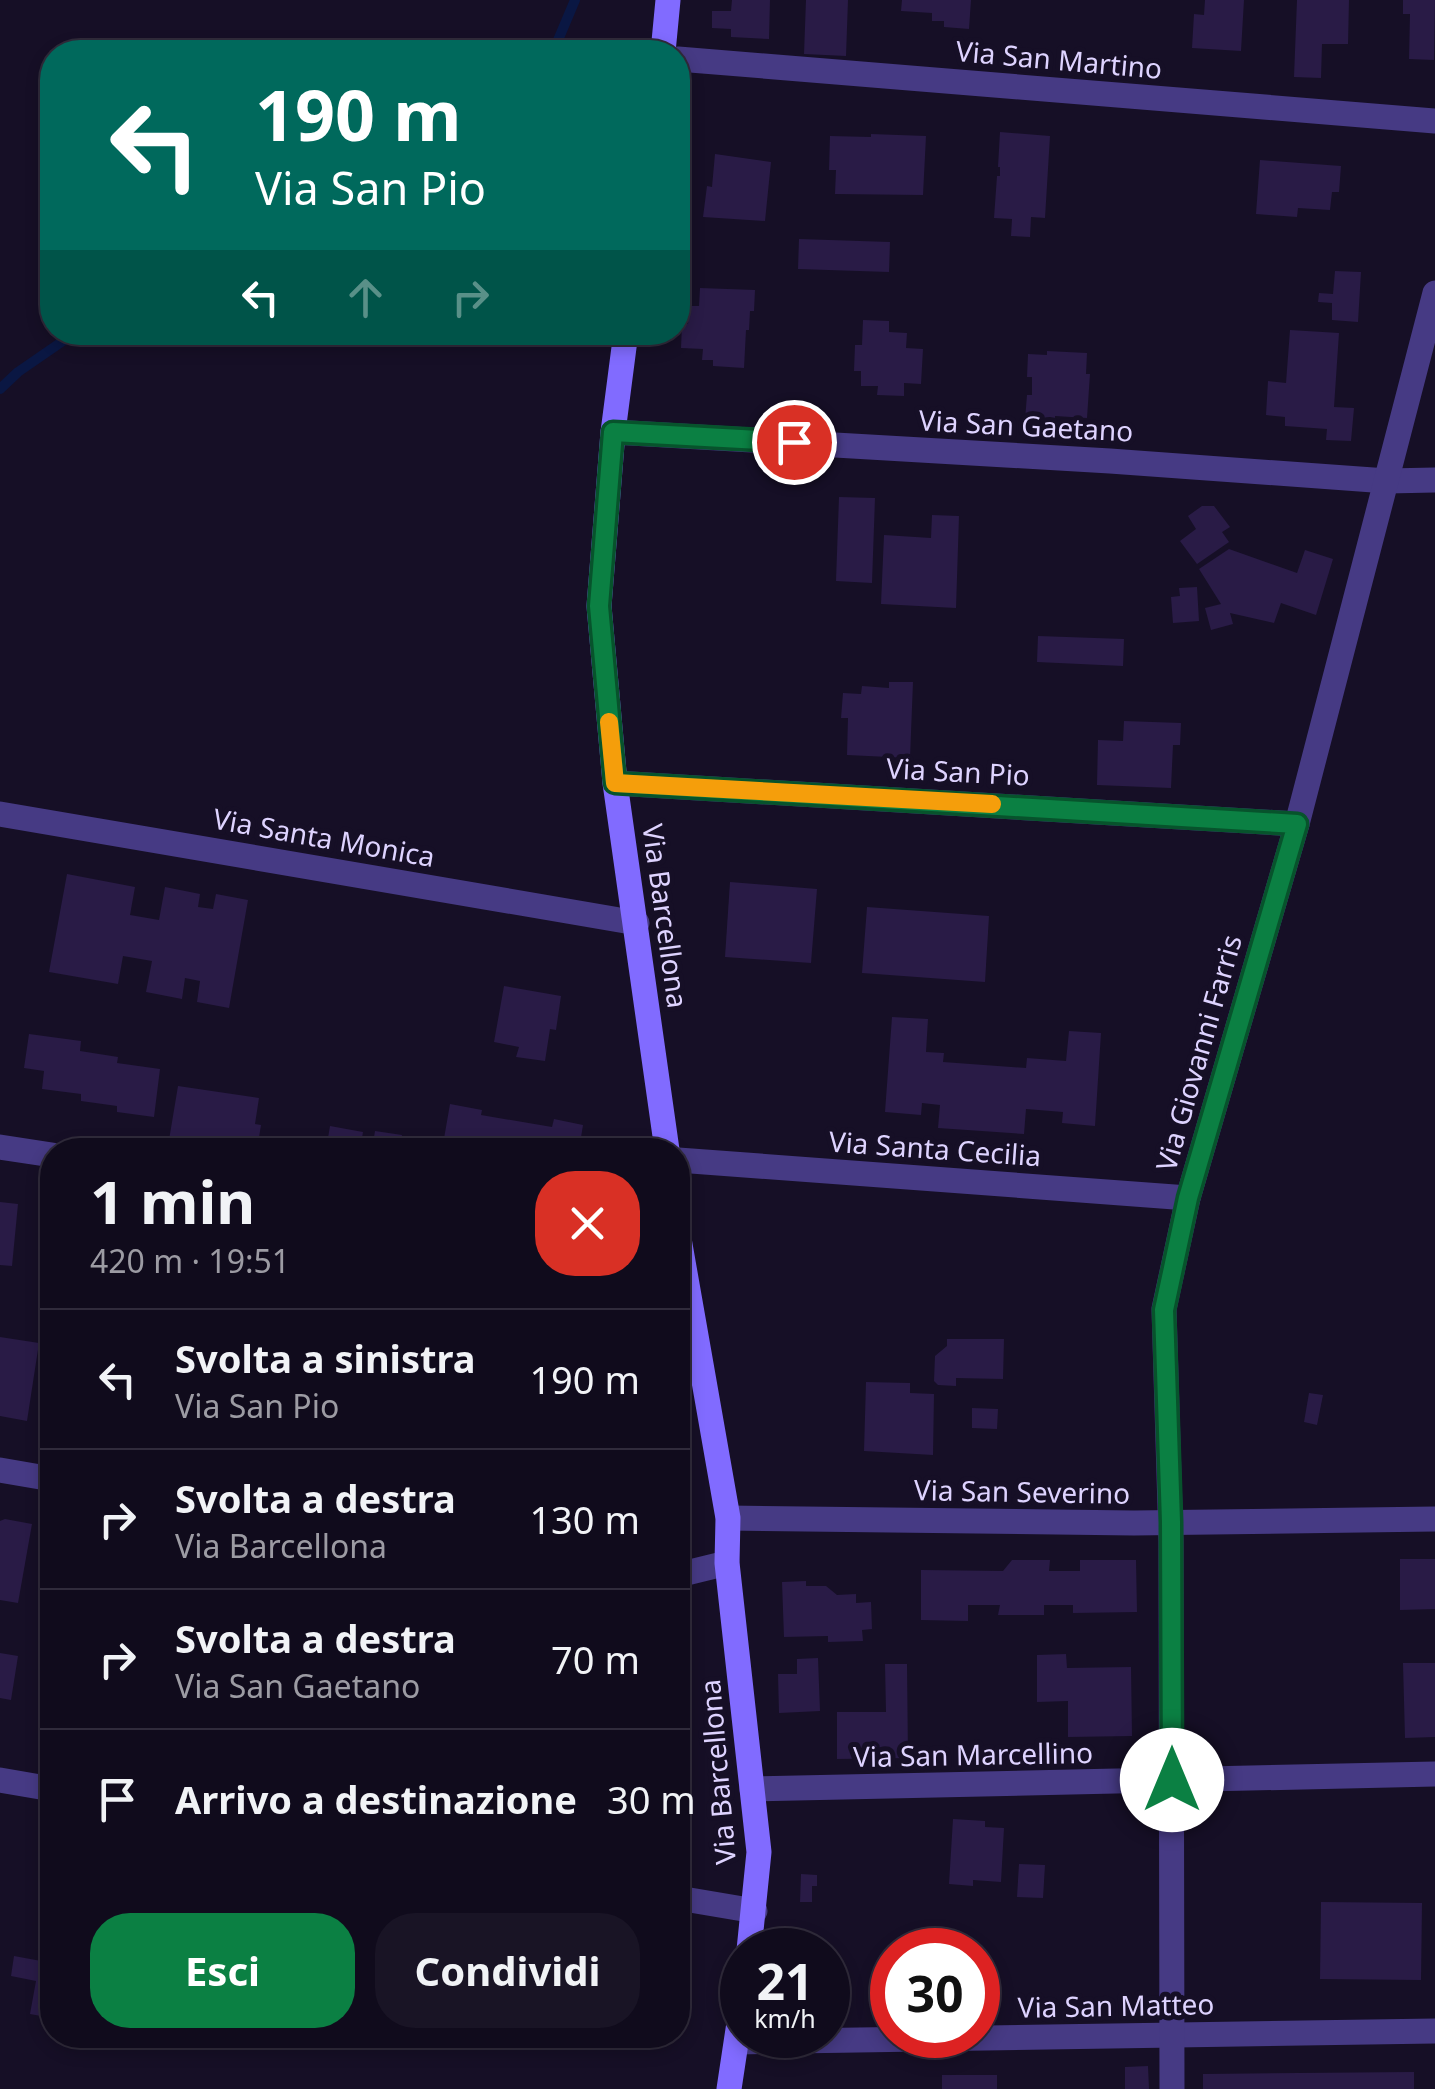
<!DOCTYPE html>
<html lang="it">
<meta charset="utf-8">
<style>
:root{--surface:#100b1c;--page:#191425;--text:#f1f3f6;--muted:#9c9ba3;--line:#302b3b;--accent:#0b8043}
body{margin:0;font-family:"Noto Sans",sans-serif;background:var(--page);color:var(--text);height:100vh;display:flex;flex-direction:column;font-size:38px;white-space:nowrap}
*{box-sizing:border-box;margin:0}
p{font-size:32px;color:var(--muted)}
.icon{flex:none;width:55px;height:55px;fill:none;stroke:currentColor;stroke-width:2;stroke-linecap:round;stroke-linejoin:round}
.map{position:relative;flex:1;overflow:hidden}
.drawer{position:absolute;left:40px;top:1138px;width:650px;height:910px;display:flex;flex-direction:column;background:var(--surface);border-radius:40px;box-shadow:0 5px 15px #0003,0 0 0 2px var(--line)}
.drawer>*{flex:none}
.top-card{position:absolute;left:40px;top:40px;width:650px;height:305px;border-radius:40px;box-shadow:0 5px 15px #0003,0 0 0 2px var(--line);background:#00695c;color:#fff;overflow:hidden}
.speed{position:absolute;left:720px;top:1928px;display:flex;gap:20px;font-size:50px;font-weight:700;text-align:center}
.speed>*{display:grid;place-content:center;width:130px;height:130px;border-radius:50%;background:var(--surface);box-shadow:0 5px 15px #0003,0 0 0 2px var(--line);line-height:1}
.speed small{font-size:25px;font-weight:400}
.speed .limit{border:15px solid #d22;background:#fff;color:#111}
.pin{position:absolute;display:grid;place-items:center;width:85px;height:85px;color:#fff;margin:-42px;border:5px solid #fff;border-radius:50%;box-shadow:0 2px 10px #0007}
.me{position:absolute;width:110px;margin:-55px;rotate:0deg;stroke-linejoin:round;filter:drop-shadow(0 0 8px #0008)}
.turn{display:flex;align-items:center;gap:35px;height:210px;padding:0 50px;font-size:45px}
.turn .icon{width:130px;height:130px;stroke-width:2.5}
.turn b{display:block;font-size:70px;line-height:85px}
.lanes{display:flex;align-items:center;height:95px;padding:0 50px;background:#0003;justify-content:center;gap:50px;direction:ltr}
.lanes .off{opacity:.35}
.round{display:grid;place-items:center;flex:none;width:105px;height:105px;border-radius:40px;background:var(--page)}
.overview{display:flex;align-items:center;justify-content:space-between;height:170px;padding:0 50px}
h1{font-size:60px;font-weight:700;line-height:75px}
.cta{display:flex;gap:20px;margin-top:auto;padding:20px 50px}
.cta a{flex:1;height:115px;border-radius:40px;background:var(--accent);color:#fff;font-size:40px;font-weight:700;line-height:115px;text-align:center}
.cta a+a{background:var(--page);color:var(--text)}
ul{padding:0;list-style:none}
li{display:flex;align-items:center;gap:30px;height:140px;padding:0 50px;border-top:2px solid var(--line)}
li div{flex:1}
li b{display:block;font-size:38px}
li em{font-style:normal}
.map>svg:first-child{display:block}
</style>
<div class="map">
<svg width="1435" height="2089" viewBox="0 0 1435 2089">
<rect width="100%" height="100%" fill="#160f26"/>
<g fill="none" stroke-linecap="round" stroke-linejoin="round">
<g stroke="#0a1743" stroke-width="10">
<polyline points="553,52 575,0"/>
<polyline points="0,389 18,372 76,332"/>
</g>
</g>
<g fill="#291b46">
<polygon points="732,0 770,0 769,39 731,37 731,29 712,28 712,11 731,11"/>
<polygon points="806,0 848,0 846,56 804,54"/>
<polygon points="902,0 971,0 969,29 944,27 944,21 932,21 932,13 901,11"/>
<polygon points="1205,0 1244,0 1241,51 1192,48 1194,14 1204,15"/>
<polygon points="1297,0 1349,0 1348,44 1322,44 1321,78 1294,77"/>
<polygon points="1403,0 1435,0 1434,60 1409,59 1410,14 1403,14"/>
<polygon points="1000,132 1050,136 1045,218 1031,217 1030,237 1011,236 1012,219 994,218 997,176 1000,176 1000,167 998,167"/>
<polygon points="871,134 926,136 923,195 835,194 836,170 829,170 830,136 871,137"/>
<polygon points="715,154 771,162 765,221 703,217 707,186 712,187"/>
<polygon points="1260,160 1341,166 1339,192 1332,192 1330,210 1298,208 1297,217 1256,214"/>
<polygon points="799,239 890,242 889,272 798,269"/>
<polygon points="1335,271 1361,272 1358,322 1332,320 1332,303 1318,302 1319,293 1333,294"/>
<polygon points="700,288 755,290 754,311 750,311 749,330 746,330 744,368 713,366 713,360 702,360 703,349 681,348 682,324 688,324 689,306 699,306"/>
<polygon points="863,320 889,321 889,332 907,333 906,348 923,349 921,384 904,383 904,396 877,395 878,386 861,386 861,371 854,371 855,345 862,345"/>
<polygon points="1290,330 1339,333 1334,407 1354,408 1351,441 1326,440 1327,429 1285,426 1285,417 1266,415 1268,381 1286,383"/>
<polygon points="1047,351 1087,353 1086,374 1090,374 1087,418 1055,416 1055,423 1025,420 1027,395 1032,395 1032,377 1027,377 1028,354 1047,355"/>
<polygon points="839,497 875,498 872,583 836,581"/>
<polygon points="1202,506 1214,506 1230,527 1222,532 1229,542 1197,564 1180,541 1196,529 1188,516"/>
<polygon points="932,515 959,516 956,608 881,604 884,535 931,538"/>
<polygon points="1229,549 1297,573 1305,550 1333,559 1316,615 1281,603 1274,623 1230,613 1233,624 1211,630 1205,608 1221,604 1199,569"/>
<polygon points="1197,587 1199,621 1173,623 1171,597 1180,596 1179,588"/>
<polygon points="1038,636 1124,639 1123,666 1037,662"/>
<polygon points="889,682 913,682 910,758 847,755 848,718 841,718 843,693 861,694 862,686 889,688"/>
<polygon points="1124,721 1181,723 1180,745 1173,745 1171,788 1097,785 1098,740 1123,741"/>
<polygon points="67,874 135,887 130,915 159,920 165,887 200,894 198,907 213,909 216,894 248,900 229,1008 197,1002 200,981 185,978 182,999 146,992 152,961 123,956 118,984 49,972"/>
<polygon points="730,882 817,889 811,963 725,957"/>
<polygon points="867,907 989,916 985,982 862,973"/>
<polygon points="504,986 561,996 556,1030 550,1029 545,1061 516,1057 519,1047 494,1042"/>
<polygon points="892,1017 928,1019 926,1052 944,1053 943,1062 1026,1068 1027,1058 1066,1061 1069,1031 1101,1033 1095,1126 1062,1123 1063,1112 1026,1109 1024,1134 938,1128 940,1105 922,1103 921,1115 885,1112"/>
<polygon points="29,1034 81,1041 80,1051 118,1057 117,1063 160,1069 154,1117 117,1112 117,1106 81,1101 81,1094 42,1089 44,1071 24,1068"/>
<polygon points="178,1086 259,1098 255,1124 261,1125 257,1150 231,1150 169,1140"/>
<polygon points="450,1104 482,1110 481,1115 552,1127 554,1119 583,1125 579,1150 442,1150"/>
<polygon points="330,1126 363,1132 360,1150 326,1150"/>
<polygon points="375,1131 402,1135 399,1150 372,1150"/>
<polygon points="275,1140 299,1143 298,1150 273,1150"/>
<polygon points="0,1202 18,1204 12,1266 0,1265"/>
<polygon points="48,1260 52,1261 52,1287 43,1286"/>
<polygon points="42,1318 52,1319 52,1346 48,1345 50,1334 40,1332"/>
<polygon points="0,1337 39,1343 27,1421 0,1416"/>
<polygon points="947,1339 1004,1339 1003,1379 956,1378 956,1386 938,1385 934,1381 935,1356 947,1346"/>
<polygon points="866,1382 910,1383 910,1393 934,1394 933,1455 864,1451"/>
<polygon points="1309,1393 1323,1395 1317,1425 1304,1422"/>
<polygon points="972,1408 998,1409 997,1429 972,1428"/>
<polygon points="5,1519 32,1524 18,1603 0,1600 0,1521"/>
<polygon points="1400,1559 1435,1559 1435,1609 1400,1610"/>
<polygon points="1012,1560 1050,1560 1049,1571 1080,1571 1080,1560 1136,1560 1137,1612 1073,1613 1073,1605 1044,1605 1044,1615 998,1615 1000,1605 968,1605 968,1621 921,1620 921,1570 1003,1571"/>
<polygon points="806,1581 806,1586 826,1586 837,1595 856,1594 856,1603 871,1602 872,1629 862,1630 863,1641 828,1642 828,1636 784,1637 782,1582"/>
<polygon points="0,1653 18,1656 11,1700 0,1698"/>
<polygon points="1066,1654 1067,1668 1131,1667 1132,1736 1068,1737 1068,1701 1037,1702 1037,1655"/>
<polygon points="818,1658 820,1711 779,1713 778,1674 797,1674 797,1659"/>
<polygon points="1403,1663 1435,1663 1435,1737 1405,1738"/>
<polygon points="885,1664 907,1664 908,1758 837,1759 837,1712 886,1712"/>
<polygon points="953,1819 985,1821 985,1827 1004,1828 1001,1882 973,1880 973,1886 949,1884"/>
<polygon points="1019,1864 1045,1865 1043,1898 1017,1897"/>
<polygon points="801,1874 817,1875 817,1886 812,1886 812,1902 800,1902"/>
<polygon points="1321,1902 1422,1903 1421,1980 1320,1979"/>
<polygon points="14,1956 52,1963 52,2018 30,2014 36,1981 11,1976"/>
<polygon points="1148,2066 1149,2089 1125,2089 1125,2067"/>
<polygon points="1414,2072 1414,2089 1203,2089 1203,2074"/>
<rect x="942" y="2075" width="55" height="14"/>
</g>
<g fill="none" stroke-linecap="round" stroke-linejoin="round">
<g stroke="#463a84" stroke-width="25">
<polyline points="678,59 1435,121"/>
<polyline points="613,432 1110,461 1387,481 1435,480"/>
<polyline points="615,783 1297,824"/>
<polyline points="0,814 637,923"/>
<polyline points="0,1147 52,1155"/>
<polyline points="678,1160 1188,1198"/>
<polyline points="0,1470 52,1479"/>
<polyline points="728,1518 1134,1523 1435,1519"/>
<polyline points="678,1575 727,1563"/>
<polyline points="0,1780 52,1789"/>
<polyline points="752,1789 1435,1774"/>
<polyline points="678,1898 755,1911"/>
<polyline points="737,2042 1435,2031"/>
<polyline points="1172,2089 1171,1541 1164,1309 1188,1198 1297,824 1435,293"/>
</g>
<g stroke="#816bff" stroke-width="25">
<polyline points="663,52 668,0"/>
<polyline points="626,332 613,432 599,606 615,783 667,1150"/>
<polyline points="678,1233 728,1518 727,1563 759,1852 749,1950"/>
<polyline points="729,2089 742,2003"/>
</g>
</g>
<g fill="none" stroke-linecap="round" stroke-linejoin="round">
<defs>
<polyline id="route" points="794,442 613,432 599,606 615,783 1297,824 1188,1198 1164,1310 1171,1522 1172,1780"/>
</defs>
<use href="#route" stroke="#07532c" stroke-width="25"/>
<use href="#route" stroke="#0b8043" stroke-width="18"/>
<polyline stroke="#f59e0b" stroke-width="18" points="609,722 615,783 992,804"/>
</g>
<g text-anchor="middle" stroke-width="10" stroke-linejoin="round" paint-order="stroke">
<g font-size="28" fill="#ded3ff" stroke="#160f26">
<text transform="translate(1059 60) rotate(5)" y="10">Via San Martino</text>
<text transform="translate(1026 426) rotate(3)" y="10">Via San Gaetano</text>
<text transform="translate(958 772) rotate(3)" y="10">Via San Pio</text>
<text transform="translate(324 838) rotate(10)" y="10">Via Santa Monica</text>
<text transform="translate(665 916) rotate(82)" y="10">Via Barcellona</text>
<text transform="translate(1199 1053) rotate(-74)" y="10">Via Giovanni Farris</text>
<text transform="translate(935 1149) rotate(4)" y="10">Via Santa Cecilia</text>
<text transform="translate(1022 1492) rotate(1)" y="10">Via San Severino</text>
<text transform="translate(973 1755) rotate(-1)" y="10">Via San Marcellino</text>
<text transform="translate(718 1772) rotate(-95)" y="10">Via Barcellona</text>
<text transform="translate(1116 2006) rotate(-1)" y="10">Via San Matteo</text>
</g>
</g>
</svg>
<div class="speed"><div>21<small>km/h</small></div><div class="limit">30</div></div>
<div class="pin" style="left:794px;top:442px;background:#d93025"><svg class="icon" aria-label="arrive" viewBox="0 0 24 24"><path d="M6 21V4h12l-3 4 3 4H6"/></svg></div>
<svg class="me" style="left:1172px;top:1780px" viewBox="-20 -20 40 40"><circle r="19" fill="#fff"/><path d="M0-13L10 11 0 6-10 11z" fill="#0b8043"/></svg>
<div class="top-card">
<div class="turn"><svg class="icon" aria-label="left" viewBox="0 0 24 24"><path d="M17 20v-9H6M10 6l-5 5 5 5"/></svg><div><b>190 m</b>Via San Pio</div></div>
<div class="lanes"><svg class="icon" aria-label="left" viewBox="0 0 24 24"><path d="M17 20v-9H6M10 6l-5 5 5 5"/></svg><svg class="icon off" aria-label="ahead" viewBox="0 0 24 24"><path d="M12 20V5M6 11l6-6 6 6"/></svg><svg class="icon off" aria-label="right" viewBox="0 0 24 24"><path d="M7 20v-9h11M14 6l5 5-5 5"/></svg></div>
</div>
<section class="drawer">
<div class="overview"><div><h1>1 min</h1><p>420 m · 19:51</p></div><a class="round" style="background:#d93025;color:#fff"><svg class="icon" aria-label="close" viewBox="0 0 24 24"><path d="M6 6l12 12M18 6L6 18"/></svg></a></div>
<ul>
<li><svg class="icon" aria-label="left" viewBox="0 0 24 24"><path d="M17 20v-9H6M10 6l-5 5 5 5"/></svg><div><b>Svolta a sinistra</b><p>Via San Pio</p></div><em>190 m</em></li>
<li><svg class="icon" aria-label="right" viewBox="0 0 24 24"><path d="M7 20v-9h11M14 6l5 5-5 5"/></svg><div><b>Svolta a destra</b><p>Via Barcellona</p></div><em>130 m</em></li>
<li><svg class="icon" aria-label="right" viewBox="0 0 24 24"><path d="M7 20v-9h11M14 6l5 5-5 5"/></svg><div><b>Svolta a destra</b><p>Via San Gaetano</p></div><em>70 m</em></li>
<li><svg class="icon" aria-label="arrive" viewBox="0 0 24 24"><path d="M6 21V4h12l-3 4 3 4H6"/></svg><div><b>Arrivo a destinazione</b></div><em>30 m</em></li>
</ul>
<div class="cta"><a>Esci</a><a>Condividi</a></div>
</section>
</div>
